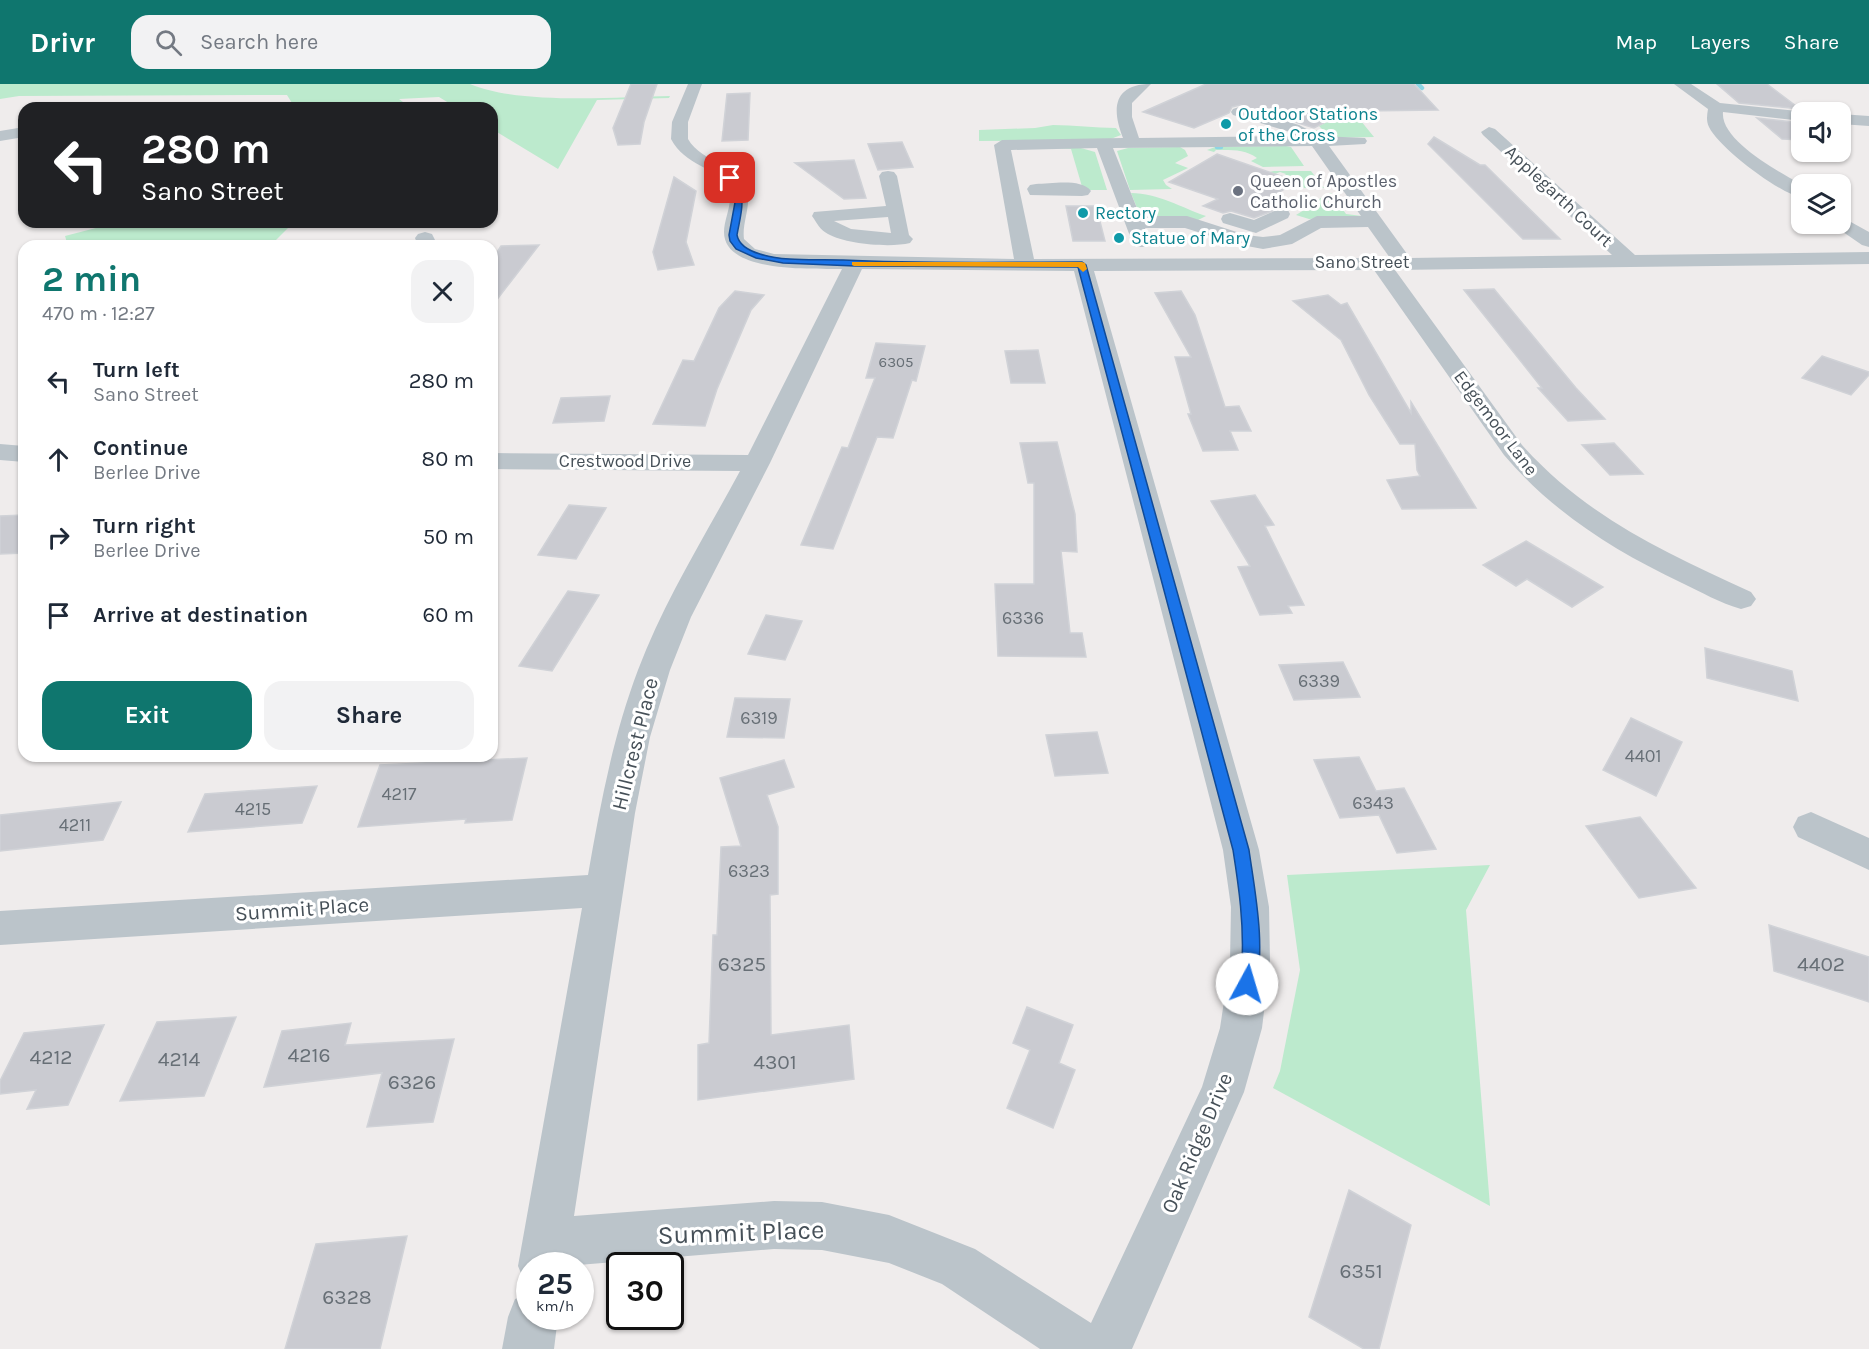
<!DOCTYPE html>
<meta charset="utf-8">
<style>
:root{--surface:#fff;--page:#f2f2f3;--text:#1f2937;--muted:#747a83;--accent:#0f766e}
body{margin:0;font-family:Karla,sans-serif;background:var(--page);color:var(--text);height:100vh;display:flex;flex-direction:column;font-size:22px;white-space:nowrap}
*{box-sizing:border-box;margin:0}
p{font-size:20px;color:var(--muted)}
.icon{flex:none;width:33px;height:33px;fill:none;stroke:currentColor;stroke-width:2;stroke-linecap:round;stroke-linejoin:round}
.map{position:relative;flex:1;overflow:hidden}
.details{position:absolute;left:18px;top:156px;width:480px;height:522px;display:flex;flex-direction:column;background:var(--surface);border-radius:18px;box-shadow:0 2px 4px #0004}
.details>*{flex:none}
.banner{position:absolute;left:18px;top:18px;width:480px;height:126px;border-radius:18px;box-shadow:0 2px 4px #0004;background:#202124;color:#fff;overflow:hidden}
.buttons{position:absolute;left:1791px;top:18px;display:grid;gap:12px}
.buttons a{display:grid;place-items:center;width:60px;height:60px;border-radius:12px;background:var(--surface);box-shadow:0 2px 4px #0004;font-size:30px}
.speed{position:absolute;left:516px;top:1168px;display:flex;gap:12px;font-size:30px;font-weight:700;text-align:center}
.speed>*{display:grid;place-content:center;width:78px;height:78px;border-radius:50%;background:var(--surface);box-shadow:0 2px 4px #0004;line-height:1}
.speed small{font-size:15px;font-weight:400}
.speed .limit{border:3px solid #111;border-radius:9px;background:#fff;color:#111}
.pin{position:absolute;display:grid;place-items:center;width:51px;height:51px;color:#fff;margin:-26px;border-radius:12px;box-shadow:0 3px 9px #0006}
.me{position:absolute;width:66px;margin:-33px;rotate:6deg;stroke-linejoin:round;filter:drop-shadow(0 0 4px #0008)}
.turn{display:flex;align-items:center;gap:21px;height:126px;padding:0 24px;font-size:27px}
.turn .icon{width:78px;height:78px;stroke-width:2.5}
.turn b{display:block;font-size:42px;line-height:51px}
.round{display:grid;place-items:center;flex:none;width:63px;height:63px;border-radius:18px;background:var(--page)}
.overview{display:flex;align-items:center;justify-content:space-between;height:102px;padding:0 24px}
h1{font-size:36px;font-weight:700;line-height:45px;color:var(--accent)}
.cta{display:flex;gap:12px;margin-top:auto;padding:12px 24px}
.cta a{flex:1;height:69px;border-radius:18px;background:var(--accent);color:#fff;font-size:24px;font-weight:700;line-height:69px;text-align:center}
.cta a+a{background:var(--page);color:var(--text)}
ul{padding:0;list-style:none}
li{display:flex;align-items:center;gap:18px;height:78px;padding:0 24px}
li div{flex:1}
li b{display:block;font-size:22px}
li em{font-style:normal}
header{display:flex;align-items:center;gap:36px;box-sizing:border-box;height:84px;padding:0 30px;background:var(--accent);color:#fff}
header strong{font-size:28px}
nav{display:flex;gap:33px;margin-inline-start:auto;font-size:21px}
.search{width:420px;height:54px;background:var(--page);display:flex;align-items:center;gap:15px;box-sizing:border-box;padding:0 21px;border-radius:18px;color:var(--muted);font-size:22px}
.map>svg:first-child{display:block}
</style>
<header>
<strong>Drivr</strong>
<div class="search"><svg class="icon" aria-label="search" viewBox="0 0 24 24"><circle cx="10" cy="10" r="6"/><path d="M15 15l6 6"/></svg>Search here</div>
<nav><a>Map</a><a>Layers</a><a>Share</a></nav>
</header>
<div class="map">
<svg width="1869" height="1265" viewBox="0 0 1869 1265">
<rect width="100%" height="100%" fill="#efecec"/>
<g fill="#bceacd">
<path d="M0 0H470C519 21 616 13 670 12L669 14 597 16 558 85 492 45V24H457L439 13 399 15 411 24H295L287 11 19 12 0 15Z"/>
<polygon points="1352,26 1374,53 1322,54 1311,46 1323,46 1319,42"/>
<path d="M1053 41C1074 41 1095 44 1116 44L1121 51 1108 56 979 57V46L1035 44Z"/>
<path d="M1286 62 1291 63 1304 82 1263 83 1251 77 1257 74C1245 65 1231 66 1216 66L1214 68 1207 66 1215 63Z"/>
<polygon points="1180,63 1185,66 1188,72 1175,79 1188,84 1163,96 1166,101 1172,105 1130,106 1117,67 1128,64"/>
<polygon points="1057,64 1081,64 1095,68 1107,106 1083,106 1071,65"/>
<polygon points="1274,87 1311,87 1324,104 1304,104 1297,94 1284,92 1286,90 1280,88 1275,90 1269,88"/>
<path d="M1131 109C1158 109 1182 124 1206 132L1198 136 1159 132H1145L1139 129Z"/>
<polygon points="1328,109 1331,109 1346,130 1362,132 1309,135 1296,131 1304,126 1309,127 1311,125 1307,124"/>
<polygon points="119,138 294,138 270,162 68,162 65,152"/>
<polygon points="1490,781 1466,826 1490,1122 1273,1004 1280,987 1300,886 1287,791"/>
</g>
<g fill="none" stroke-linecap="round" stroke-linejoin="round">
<g stroke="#8cd5e4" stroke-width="4.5">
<polyline points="1418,0 1422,4"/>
<polyline points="1217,63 1221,63"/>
</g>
</g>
<g fill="#cacbd1" stroke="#d0d2d7" stroke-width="1.5">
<polygon points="631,0 657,0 644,38 640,60 618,61 613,44"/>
<polygon points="1206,0 1414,0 1438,26 1362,27 1353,24 1314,44 1240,21 1232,23 1229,29 1194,44 1143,28"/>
<polygon points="1717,0 1767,0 1800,25 1739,19"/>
<polygon points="750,9 748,56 722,57 727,10"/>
<polygon points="1757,34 1802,39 1802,56 1782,55"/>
<polygon points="1434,53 1480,81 1485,81 1560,155 1523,155 1428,60"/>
<polygon points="902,58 913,83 878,86 868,60"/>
<polygon points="1217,70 1298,98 1268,114 1288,121 1254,134 1231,127 1223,129 1203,122 1218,115 1169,98"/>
<polygon points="854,76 866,114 844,115 795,79"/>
<polygon points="674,93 696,107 686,158 694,181 658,186 653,168"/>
<polygon points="1066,122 1096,122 1105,157 1073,157"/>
<polygon points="539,161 492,222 492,176 501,162"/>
<polygon points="1494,205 1576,304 1605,335 1568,337 1538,304 1542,304 1464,206"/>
<polygon points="735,207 764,211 751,226 717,305 705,342 653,340 683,276 694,277 719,224"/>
<polygon points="1181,207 1195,231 1225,323 1239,322 1251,347 1230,347 1238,366 1203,367 1188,330 1191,330 1175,273 1191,273 1155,209"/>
<polygon points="1328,211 1341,221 1347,219 1411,329 1411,318 1476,424 1402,425 1387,396 1420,392 1417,386 1415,360 1400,360 1369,311 1341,256 1293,217"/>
<polygon points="876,259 925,262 916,297 912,296 893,354 877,353 833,465 801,461 842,363 848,364 875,294 866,294"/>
<polygon points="1038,266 1045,299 1011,299 1005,267"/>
<polygon points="1822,272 1869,288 1869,291 1851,311 1802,294"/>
<polygon points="610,312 604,337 553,339 561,314"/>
<polygon points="1057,358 1075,430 1077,468 1061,467 1070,549 1082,549 1086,573 998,572 995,500 1034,500 1034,399 1028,399 1020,359"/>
<polygon points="1614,359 1643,390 1610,391 1582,361"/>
<polygon points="1255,411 1274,441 1265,442 1304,521 1288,522 1292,529 1260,531 1238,483 1250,482 1211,417"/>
<polygon points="569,421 606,424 576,475 538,471"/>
<polygon points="24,431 24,469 0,470 0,432"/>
<polygon points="1526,457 1603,503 1572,523 1527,495 1516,502 1483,481"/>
<polygon points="568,507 599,511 552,587 519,582"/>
<polygon points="766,531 802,537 785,576 748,570"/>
<polygon points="1705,564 1792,587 1798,617 1707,594"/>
<polygon points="1343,578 1360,613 1294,616 1279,581"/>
<polygon points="735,614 790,615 784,654 727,653"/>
<polygon points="1631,634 1682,658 1656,712 1603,686"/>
<polygon points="1097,648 1108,689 1055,692 1046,651"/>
<polygon points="1359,673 1376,707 1404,704 1436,765 1397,769 1379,731 1340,734 1314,676"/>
<polygon points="527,674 512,736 465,739 466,735 358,743 380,681"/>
<polygon points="784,676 794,703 767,711 778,743 778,810 770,811 771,951 849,941 854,995 698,1016 698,961 709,959 713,851 717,851 721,763 741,762 720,694"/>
<polygon points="317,702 302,739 188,748 205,710"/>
<polygon points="121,718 103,756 0,767 0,731"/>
<polygon points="1640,733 1696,804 1639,814 1586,742"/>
<polygon points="1769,841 1869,873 1869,918 1774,887"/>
<polygon points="1027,923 1073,941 1059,979 1075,986 1053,1044 1007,1024 1030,966 1013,959"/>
<polygon points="236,933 204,1012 120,1017 157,938"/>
<polygon points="351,939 345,961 454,955 433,1038 367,1043 382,989 264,1003 282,947"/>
<polygon points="104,941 68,1021 27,1025 36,1006 0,1010 0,997 24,949"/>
<polygon points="1349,1106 1411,1141 1379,1265 1364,1265 1309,1233"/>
<polygon points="407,1152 380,1265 285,1265 316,1160"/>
</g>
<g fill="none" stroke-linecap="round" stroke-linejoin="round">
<g fill="#bbc4ca" fill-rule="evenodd">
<path d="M688 0H702L688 38V55C701 79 744 81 748 113 749 127 742 141 744 155L755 165 774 170 1014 175 994 61 1002 56 1123 54C1111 24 1114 0 1151 0L1132 19V33L1139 54 1296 52 1287 47 1233 31 1231 28 1233 25 1239 23 1299 41 1320 52 1365 54 1367 57 1365 60 1329 62 1410 174 1612 171 1483 51 1481 48 1489 43 1495 45 1635 171 1869 168V180L1395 186 1522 361C1588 434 1664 468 1751 508L1756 515 1751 522 1741 525C1720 519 1701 508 1682 499 1613 466 1555 430 1504 371L1374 186 1094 187 1259 766 1269 823 1270 878 1262 944 1244 1008 1132 1265H1040L942 1200 889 1179 822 1166 774 1165 566 1182H530V1201L525 1199 518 1182 582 824 0 861V827L588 791C600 722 613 652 638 586 664 517 705 452 740 387L492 385V369L748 371 842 185C814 184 724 190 724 148 724 133 735 117 727 102 716 83 685 82 671 55L672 38ZM1312 62 1361 132H1317L1280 151 1263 153 1246 151 1187 132H1140L1113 64ZM1097 64 1134 163H1148L1151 159 1145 144H1185L1236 160 1263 165 1292 160 1321 144 1368 143 1390 174 1034 175 1011 66ZM862 185 1074 187 1223 766 1231 823 1230 878 1220 944 1202 1003 1091 1239 975 1165 889 1131 822 1118 774 1117 574 1132 635 729 650 653 670 586 691 533 770 379Z"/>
<path d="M1674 0H1691L1720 19 1807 28H1802V37L1723 28C1720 57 1780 88 1802 101V114C1779 109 1719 64 1709 43 1706 37 1707 31 1708 25Z"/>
<polygon points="1840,30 1869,32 1869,42 1840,40"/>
<polygon points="24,43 24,53 0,57 0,47"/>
<path d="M888 87 894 88 897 92 909 151 913 155 910 159C890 164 846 160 828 150 820 146 817 139 812 132L814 128 886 122 879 92 882 88ZM888 133 891 149 851 145 834 137Z"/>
<path d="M1036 100C1051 100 1081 94 1091 107L1088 111 1082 112 1030 111 1027 105 1030 101Z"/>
<polygon points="1281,124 1288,126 1290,130 1288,134 1256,149 1223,139 1221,135 1223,131 1230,129 1254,136"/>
<polygon points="1840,132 1869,148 1869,163 1862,161 1833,141 1840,140"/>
<polygon points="425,148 432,150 438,162 418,162 415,154 418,150"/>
<polygon points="0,360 24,362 24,378 0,376"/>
<polygon points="1811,728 1869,754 1869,786 1798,753 1793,743 1798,733"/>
<polygon points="530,1209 530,1233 558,1233 554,1265 502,1265 508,1233 515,1215"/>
</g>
</g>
<path fill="#1a73e8" stroke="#114b97" stroke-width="1.5" d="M727 92H732C748 114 741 127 737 151 739 162 750 167 760 170 785 178 816 175 843 176 922 180 1002 178 1082 178L1086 181 1249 766C1254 802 1268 872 1253 906L1247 908 1241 906C1237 897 1241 888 1242 878 1244 840 1239 804 1233 766L1078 183 855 182 783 179 756 174 736 165 730 157 729 151 736 113Z"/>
<polygon fill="#f59e0b" points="852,178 1082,178 1085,179 1087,185 1083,188 1078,183 854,182 852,181"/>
<g fill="#0f9aa8" stroke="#fff" stroke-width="2">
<circle cx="1226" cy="40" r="6"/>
<circle cx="1083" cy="129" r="6"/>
<circle cx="1119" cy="154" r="6"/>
</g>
<circle fill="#6b7280" stroke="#fff" stroke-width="2" cx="1238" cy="107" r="6"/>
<g text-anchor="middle" stroke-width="6" stroke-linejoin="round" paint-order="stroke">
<g font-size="15" fill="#676f76">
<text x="896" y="283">6305</text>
</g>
<g font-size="18" fill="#0d838f" stroke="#fff" text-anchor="start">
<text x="1238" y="36">Outdoor Stations<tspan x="1238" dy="21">of the Cross</tspan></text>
<text x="1095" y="135">Rectory</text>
<text x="1131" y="160">Statue of Mary</text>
</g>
<g font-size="18" fill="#5b616d" stroke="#fff" text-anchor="start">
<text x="1250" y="103">Queen of Apostles<tspan x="1250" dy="21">Catholic Church</tspan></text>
</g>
<g font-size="18" fill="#465058" stroke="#fff">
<text transform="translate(1559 112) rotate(43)" y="6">Applegarth Court</text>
<text x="1362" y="184">Sano Street</text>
<text transform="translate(1496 339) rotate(53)" y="6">Edgemoor Lane</text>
<text x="625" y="383">Crestwood Drive</text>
</g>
<g font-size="18" fill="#676f76">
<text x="1023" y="540">6336</text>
<text x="1319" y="603">6339</text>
<text x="759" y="640">6319</text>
<text x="1643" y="678">4401</text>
<text x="399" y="716">4217</text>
<text x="1373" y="725">6343</text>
<text x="253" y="731">4215</text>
<text x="75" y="747">4211</text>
<text x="749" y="793">6323</text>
</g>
<g font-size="21" fill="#465058" stroke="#fff">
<text transform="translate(635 660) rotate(-76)" y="7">Hillcrest Place</text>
<text transform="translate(302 825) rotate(-4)" y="7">Summit Place</text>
<text transform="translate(1197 1059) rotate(-67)" y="7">Oak Ridge Drive</text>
</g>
<g font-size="21" fill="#676f76">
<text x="742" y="887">6325</text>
<text x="1821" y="887">4402</text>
<text x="309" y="978">4216</text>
<text x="51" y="980">4212</text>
<text x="179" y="982">4214</text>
<text x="775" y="985">4301</text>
<text x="412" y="1005">6326</text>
<text x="1361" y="1194">6351</text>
<text x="347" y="1220">6328</text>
</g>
<g font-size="26" fill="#465058" stroke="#fff">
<text transform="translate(741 1148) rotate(-2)" y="9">Summit Place</text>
</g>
</g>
</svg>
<div class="buttons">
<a><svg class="icon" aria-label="sound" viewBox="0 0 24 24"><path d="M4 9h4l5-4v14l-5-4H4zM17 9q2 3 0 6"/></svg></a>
<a><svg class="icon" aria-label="layers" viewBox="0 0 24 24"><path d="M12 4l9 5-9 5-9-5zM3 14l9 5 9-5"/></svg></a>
</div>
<div class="speed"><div>25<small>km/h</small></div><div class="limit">30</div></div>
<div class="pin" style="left:730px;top:94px;background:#d93025"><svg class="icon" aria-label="arrive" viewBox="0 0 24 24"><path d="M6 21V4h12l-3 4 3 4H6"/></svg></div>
<svg class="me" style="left:1247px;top:900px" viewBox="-20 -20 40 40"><circle r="19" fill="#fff"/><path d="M0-13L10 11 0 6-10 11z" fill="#1a73e8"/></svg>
<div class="banner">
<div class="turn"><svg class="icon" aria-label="left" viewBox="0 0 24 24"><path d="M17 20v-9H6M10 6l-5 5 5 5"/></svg><div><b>280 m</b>Sano Street</div></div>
</div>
<section class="details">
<div class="overview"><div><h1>2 min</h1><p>470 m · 12:27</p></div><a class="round"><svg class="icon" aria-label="close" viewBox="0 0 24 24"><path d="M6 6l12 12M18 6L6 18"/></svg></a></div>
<ul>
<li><svg class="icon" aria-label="left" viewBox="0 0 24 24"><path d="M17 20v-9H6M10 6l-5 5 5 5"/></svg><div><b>Turn left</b><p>Sano Street</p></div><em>280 m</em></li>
<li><svg class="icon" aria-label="ahead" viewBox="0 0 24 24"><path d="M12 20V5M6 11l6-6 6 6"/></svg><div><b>Continue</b><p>Berlee Drive</p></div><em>80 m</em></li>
<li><svg class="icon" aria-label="right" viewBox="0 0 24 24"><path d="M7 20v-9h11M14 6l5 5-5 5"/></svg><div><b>Turn right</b><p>Berlee Drive</p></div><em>50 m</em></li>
<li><svg class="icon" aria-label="arrive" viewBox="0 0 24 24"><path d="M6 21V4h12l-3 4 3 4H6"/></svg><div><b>Arrive at destination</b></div><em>60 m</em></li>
</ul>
<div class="cta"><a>Exit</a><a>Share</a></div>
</section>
</div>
